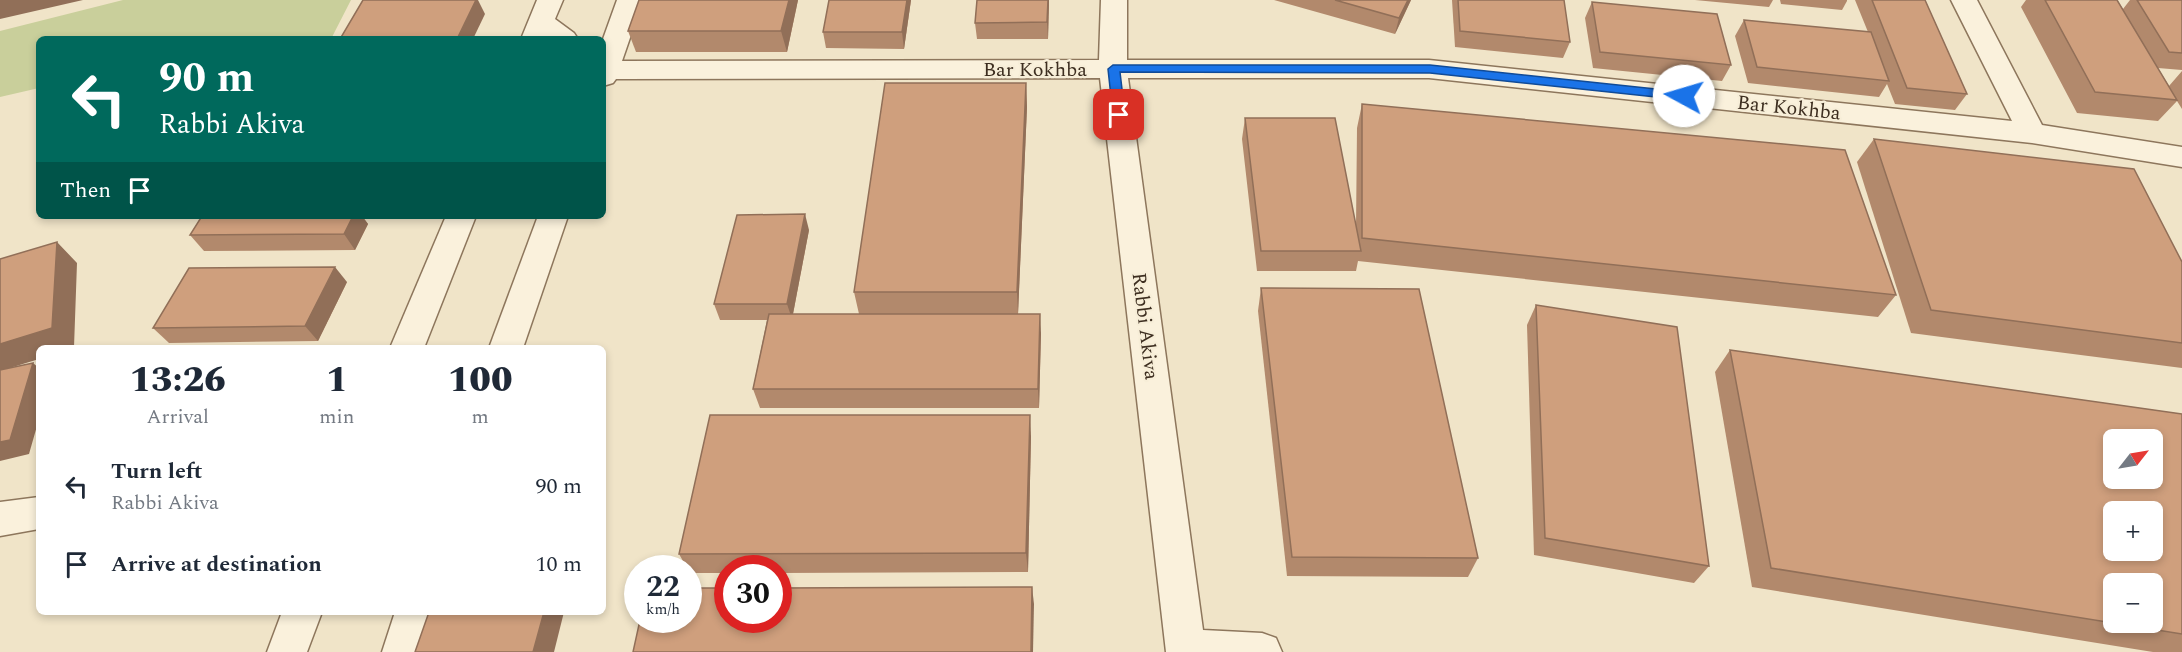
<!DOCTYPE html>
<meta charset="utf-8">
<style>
:root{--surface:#fff;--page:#f2f2f3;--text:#1f2937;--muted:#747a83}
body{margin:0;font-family:Spectral,serif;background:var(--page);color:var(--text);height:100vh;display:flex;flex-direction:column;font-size:22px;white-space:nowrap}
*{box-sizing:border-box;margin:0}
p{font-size:20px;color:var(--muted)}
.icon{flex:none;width:33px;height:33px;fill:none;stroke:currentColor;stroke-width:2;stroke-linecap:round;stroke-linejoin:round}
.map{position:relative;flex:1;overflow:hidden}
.panel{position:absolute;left:36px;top:345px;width:570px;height:270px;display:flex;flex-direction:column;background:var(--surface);border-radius:9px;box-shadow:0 3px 9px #0003}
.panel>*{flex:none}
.top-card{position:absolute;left:36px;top:36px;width:570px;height:183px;border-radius:9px;box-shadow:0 3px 9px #0003;background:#00695c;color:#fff;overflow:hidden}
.needle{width:39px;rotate:59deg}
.controls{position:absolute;left:2103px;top:429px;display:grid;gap:12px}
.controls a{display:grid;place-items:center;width:60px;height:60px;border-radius:9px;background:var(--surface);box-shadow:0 3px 9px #0003;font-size:30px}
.speed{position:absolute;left:624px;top:555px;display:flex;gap:12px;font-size:30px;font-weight:700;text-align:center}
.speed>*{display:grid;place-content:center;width:78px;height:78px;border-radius:50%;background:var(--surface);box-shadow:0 3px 9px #0003;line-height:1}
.speed small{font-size:15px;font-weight:400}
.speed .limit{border:9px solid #d22;background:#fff;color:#111}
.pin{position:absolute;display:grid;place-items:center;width:51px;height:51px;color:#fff;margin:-26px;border-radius:12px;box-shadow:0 3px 9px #0006}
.me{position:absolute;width:66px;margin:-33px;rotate:276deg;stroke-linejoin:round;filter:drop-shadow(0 0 4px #0008)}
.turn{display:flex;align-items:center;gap:21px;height:126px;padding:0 24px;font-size:27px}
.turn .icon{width:78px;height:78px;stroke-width:2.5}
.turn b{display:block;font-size:42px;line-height:51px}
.then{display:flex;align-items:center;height:57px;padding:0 24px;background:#0003;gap:12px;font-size:22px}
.eta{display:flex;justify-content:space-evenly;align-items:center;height:102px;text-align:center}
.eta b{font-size:36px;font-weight:800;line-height:42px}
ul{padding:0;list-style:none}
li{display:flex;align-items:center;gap:18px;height:78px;padding:0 24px}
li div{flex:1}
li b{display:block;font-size:22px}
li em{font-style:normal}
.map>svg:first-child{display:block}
</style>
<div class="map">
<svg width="2182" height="652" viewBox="0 0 2182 652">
<rect width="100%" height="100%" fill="#f0e4c8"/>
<polygon fill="#c9cf9b" points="123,0 351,0 331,39 39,39 39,88 0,97 0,31"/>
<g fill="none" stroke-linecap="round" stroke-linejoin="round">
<defs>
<g id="minor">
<polygon points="537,0 563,0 555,19 574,33 578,39 521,39"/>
<polygon points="617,0 643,0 622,61 1099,60 1101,0 1127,0 1127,60 1429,60 2012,121 1951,0 1977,0 2042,125 2182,147 2182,167 2032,143 1429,78 1128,78 1203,630 1262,633 1276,638 1282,652 1166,652 1100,78 616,79 613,83 603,86 603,39"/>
<polygon points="446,216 476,216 424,348 390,348"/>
<polygon points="538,216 568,216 523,348 489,348"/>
<polygon points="39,497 39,529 0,536 0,502"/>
<polygon points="282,612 322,612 307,652 267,652"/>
<polygon points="395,612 435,612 422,652 382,652"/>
</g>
</defs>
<use href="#minor" stroke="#8d765c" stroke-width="3"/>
<use href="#minor" fill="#faf1dc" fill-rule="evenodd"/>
</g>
<g fill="#b2896c">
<polygon points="798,0 787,52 636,52 628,31"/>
<polygon points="911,0 904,49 826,48 823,32"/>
<polygon points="977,0 1049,0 1048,39 977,39 975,23"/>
<polygon points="1274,0 1411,0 1395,34"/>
<polygon points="1452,0 1564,0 1570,42 1563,58 1455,47"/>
<polygon points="1695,0 1773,0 1769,7"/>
<polygon points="1780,0 1847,0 1847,1 1842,10 1781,4"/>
<polygon points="1855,0 1925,0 1967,94 1955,110 1895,104 1887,84 1879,97 1748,83 1735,36 1744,20 1868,32"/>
<polygon points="2026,0 2117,0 2123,9 2130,0 2182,0 2182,70 2158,68 2169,86 2182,71 2182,109 2177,101 2158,121 2077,113 2021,7"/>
<polygon points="1592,2 1731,65 1722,81 1593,68 1585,18"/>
<polygon points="1026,83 1027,107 1018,314 1041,333 1039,408 760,408 753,389 767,320 720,320 714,304 809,230 793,314 859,314 854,292"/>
<polygon points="1362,104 1896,295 1878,317 1358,261 1356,271 1257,271 1242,139 1245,118 1356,227 1357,128"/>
<polygon points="1874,139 2182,262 2182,368 1911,333 1857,162"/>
<polygon points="202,216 362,216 368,224 355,250 204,251 190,235"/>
<polygon points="347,282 318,341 169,343 153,328"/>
<polygon points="1261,288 1478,558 1468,577 1287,576 1258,311"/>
<polygon points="1536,305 1709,566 1694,583 1534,555 1527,325"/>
<polygon points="1730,350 2182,414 2182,652 2153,652 1752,587 1715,372"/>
<polygon points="1031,436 1028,572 778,573 778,568 728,568 728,573 690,573 688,568 687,568 679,554"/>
</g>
<g fill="#916f58">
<polygon points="0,0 83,0 0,19"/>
<polygon points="476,0 478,0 485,14 473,39 457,39"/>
<polygon points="789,0 798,0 787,52 781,31"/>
<polygon points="907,0 911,0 904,49 902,32"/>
<polygon points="1048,0 1049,0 1048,39 1047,22"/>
<polygon points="1408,0 1411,0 1395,34 1399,18"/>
<polygon points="1026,83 1027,107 1018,314 1017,292"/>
<polygon points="805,214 809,230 792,319 787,304"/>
<polygon points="353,216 362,216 368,224 355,250 344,234"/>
<polygon points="57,242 77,263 74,347 39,348 39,359 0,371 0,344"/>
<polygon points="335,267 347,282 318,341 305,326"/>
<polygon points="1040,314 1041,333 1039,408 1038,389"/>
<polygon points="33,363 39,368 39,419 29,454 0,461 0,442"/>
<polygon points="1030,415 1031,436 1028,572 1026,553"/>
<polygon points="1032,587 1034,604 1033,652 1031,652"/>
<polygon points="544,612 564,612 554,652 533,652"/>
</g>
<g fill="#cf9f7d" stroke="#916f58" stroke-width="1.5" fill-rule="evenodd">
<polygon points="363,0 476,0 457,39 340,39"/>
<polygon points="639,0 789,0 781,31 628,31"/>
<polygon points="829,0 907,0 902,32 823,32"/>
<polygon points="977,0 1048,0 1047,22 975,23"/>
<polygon points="1335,0 1408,0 1399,18"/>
<polygon points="1458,0 1564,0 1570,42 1460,31"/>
<polygon points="1872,0 1925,0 1967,94 1907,88"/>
<polygon points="2045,0 2117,0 2177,100 2095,92"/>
<polygon points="2137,0 2182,0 2182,53 2169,52"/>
<polygon points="1592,2 1717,14 1731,65 1600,52"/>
<polygon points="1744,20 1871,32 1889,81 1757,67"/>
<polygon points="885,83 1026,83 1017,292 854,292"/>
<polygon points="1362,104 1845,150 1896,295 1362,238"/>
<polygon points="1245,118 1335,118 1361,251 1261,251"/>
<polygon points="1874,139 2134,169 2182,262 2182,343 1931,310"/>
<polygon points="805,214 787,304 714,304 737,215"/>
<polygon points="202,216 353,216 344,234 190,235"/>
<polygon points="57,242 52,328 0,344 0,259"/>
<polygon points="335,267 305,326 153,328 189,268"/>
<polygon points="1261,288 1419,289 1478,558 1292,557"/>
<polygon points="1536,305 1677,327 1709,566 1545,538"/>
<polygon points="769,314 1040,314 1038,389 753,389"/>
<path d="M1730 350 2182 414V634L1771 568ZM2114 440H2152V478H2114ZM2114 512H2152V550H2114ZM2114 584H2152V622H2114Z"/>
<polygon points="33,363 10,440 0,442 0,370"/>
<polygon points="710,415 1030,415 1026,553 679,554"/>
<polygon points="1032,587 1031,652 633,652 640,620 688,620 688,588 728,588 728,620 778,620 778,588"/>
<polygon points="429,612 544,612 533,652 415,652"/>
</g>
<polygon fill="#1a73e8" stroke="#114b97" stroke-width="1.5" points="1113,65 1430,65 1684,92 1690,96 1684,100 1430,73 1120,72 1125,115 1119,119 1113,115 1108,69"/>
<g text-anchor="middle" stroke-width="4.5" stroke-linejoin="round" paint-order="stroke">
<g font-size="20" fill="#3d2e20" stroke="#f7eed8">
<text x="1035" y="76">Bar Kokhba</text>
<text transform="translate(1789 107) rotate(6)" y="7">Bar Kokhba</text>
<text transform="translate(1146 326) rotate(83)" y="7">Rabbi Akiva</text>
</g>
</g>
</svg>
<div class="controls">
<a><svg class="needle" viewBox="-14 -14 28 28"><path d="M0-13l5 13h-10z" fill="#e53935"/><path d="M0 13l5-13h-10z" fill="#747a83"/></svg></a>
<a>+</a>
<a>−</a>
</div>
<div class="speed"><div>22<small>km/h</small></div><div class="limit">30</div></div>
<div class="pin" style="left:1119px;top:115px;background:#d93025"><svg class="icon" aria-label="arrive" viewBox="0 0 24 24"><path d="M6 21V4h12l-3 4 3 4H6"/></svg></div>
<svg class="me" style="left:1684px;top:96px" viewBox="-20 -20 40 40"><circle r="19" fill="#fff"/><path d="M0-13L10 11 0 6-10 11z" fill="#1a73e8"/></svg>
<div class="top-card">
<div class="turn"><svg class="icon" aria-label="left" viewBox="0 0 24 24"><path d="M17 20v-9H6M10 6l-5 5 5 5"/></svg><div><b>90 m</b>Rabbi Akiva</div></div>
<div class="then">Then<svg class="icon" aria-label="arrive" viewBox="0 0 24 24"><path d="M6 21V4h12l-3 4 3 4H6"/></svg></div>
</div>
<section class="panel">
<div class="eta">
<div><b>13:26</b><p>Arrival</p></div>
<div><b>1</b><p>min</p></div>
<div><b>100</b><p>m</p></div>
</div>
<ul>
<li><svg class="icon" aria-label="left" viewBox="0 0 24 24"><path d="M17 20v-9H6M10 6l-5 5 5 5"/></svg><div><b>Turn left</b><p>Rabbi Akiva</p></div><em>90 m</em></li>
<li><svg class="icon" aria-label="arrive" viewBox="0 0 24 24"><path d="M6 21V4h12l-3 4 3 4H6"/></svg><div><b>Arrive at destination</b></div><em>10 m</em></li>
</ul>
</section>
</div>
